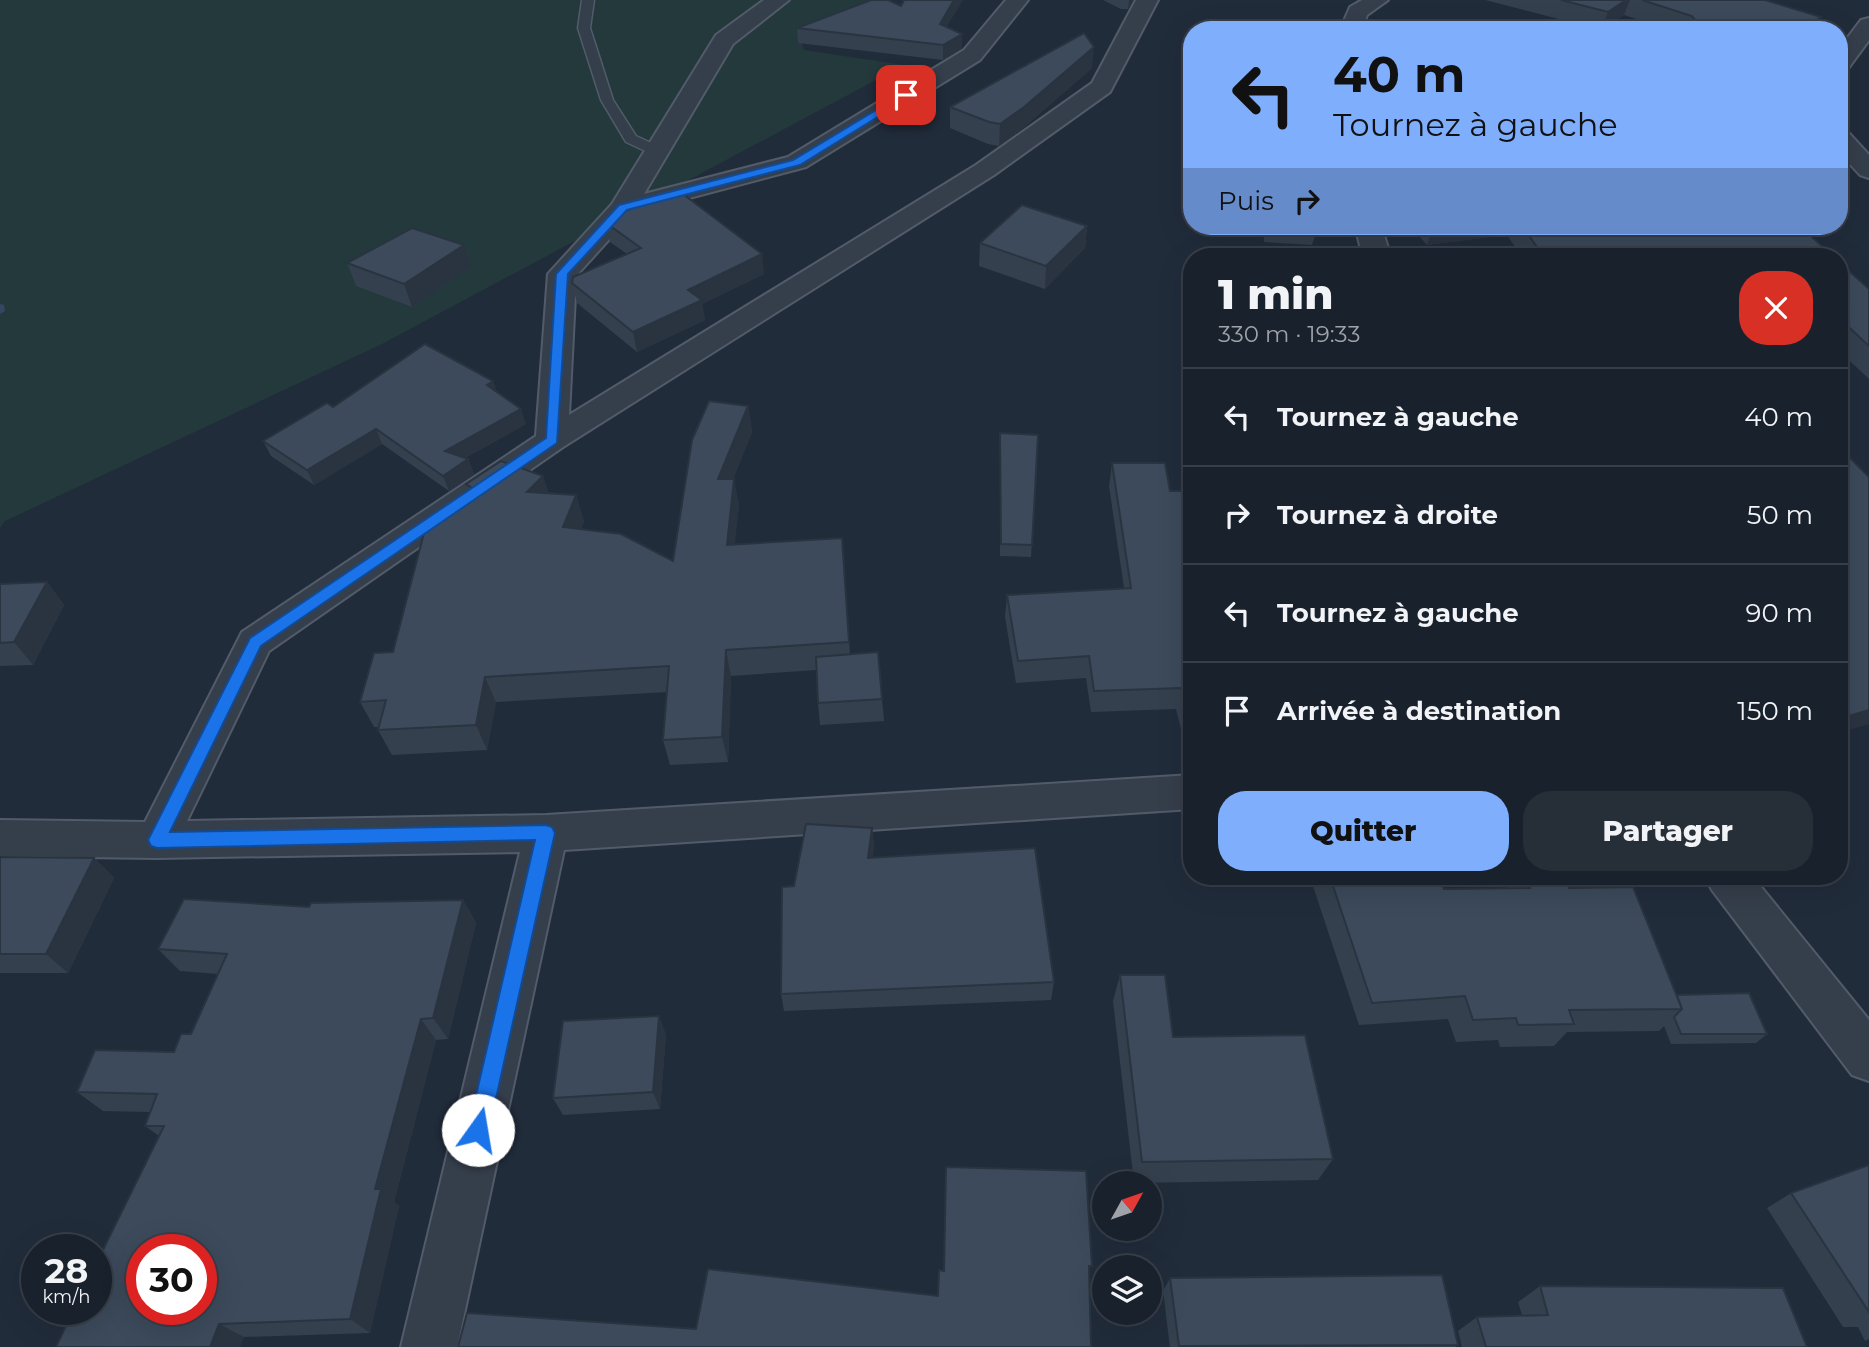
<!DOCTYPE html>
<html lang="fr">
<meta charset="utf-8">
<style>
:root{--surface:#19212c;--page:#262e38;--text:#f1f3f6;--muted:#9fa3a9;--line:#373e48;--accent:#7faefd}
body{margin:0;font-family:Montserrat,sans-serif;background:var(--page);color:var(--text);height:100vh;display:flex;flex-direction:column;font-size:26px;white-space:nowrap}
*{box-sizing:border-box;margin:0}
p{font-size:23px;color:var(--muted)}
.icon{flex:none;width:38px;height:38px;fill:none;stroke:currentColor;stroke-width:2;stroke-linecap:round;stroke-linejoin:round}
.map{position:relative;flex:1;overflow:hidden}
.details{position:absolute;left:1183px;top:248px;width:665px;height:637px;display:flex;flex-direction:column;background:var(--surface);border-radius:28px;box-shadow:0 7px 28px #0002,0 0 0 2px var(--line)}
.details>*{flex:none}
.guide{position:absolute;left:1183px;top:21px;width:665px;height:214px;border-radius:28px;box-shadow:0 7px 28px #0002,0 0 0 2px var(--line);background:#7faefd;color:#111;overflow:hidden}
.needle{width:46px;rotate:50deg}
.tools{position:absolute;left:1092px;top:1171px;display:grid;gap:14px}
.tools a{display:grid;place-items:center;width:70px;height:70px;border-radius:50%;background:var(--surface);box-shadow:0 7px 28px #0002,0 0 0 2px var(--line);font-size:35px}
.speed{position:absolute;left:21px;top:1234px;display:flex;gap:14px;font-size:35px;font-weight:700;text-align:center}
.speed>*{display:grid;place-content:center;width:91px;height:91px;border-radius:50%;background:var(--surface);box-shadow:0 7px 28px #0002,0 0 0 2px var(--line);line-height:1}
.speed small{font-size:18px;font-weight:400}
.speed .limit{border:10px solid #d22;background:#fff;color:#111}
.pin{position:absolute;display:grid;place-items:center;width:60px;height:60px;color:#fff;margin:-30px;border-radius:14px;box-shadow:0 4px 10px #0006}
.me{position:absolute;width:77px;margin:-38px;rotate:13deg;stroke-linejoin:round;filter:drop-shadow(0 0 5px #0008)}
.turn{display:flex;align-items:center;gap:24px;height:147px;padding:0 35px;font-size:32px}
.turn .icon{width:91px;height:91px;stroke-width:2.5}
.turn b{display:block;font-size:49px;line-height:60px}
.then{display:flex;align-items:center;height:66px;padding:0 35px;background:#0003;gap:14px;font-size:26px}
.round{display:grid;place-items:center;flex:none;width:74px;height:74px;border-radius:28px;background:var(--page)}
.overview{display:flex;align-items:center;justify-content:space-between;height:119px;padding:0 35px}
h1{font-size:42px;font-weight:800;line-height:52px}
.button{display:flex;gap:14px;margin-top:auto;padding:14px 35px}
.button a{flex:1;height:80px;border-radius:28px;background:var(--accent);color:#111;font-size:28px;font-weight:800;line-height:80px;text-align:center}
.button a+a{background:var(--page);color:var(--text)}
ul{padding:0;list-style:none}
li{display:flex;align-items:center;gap:21px;height:98px;padding:0 35px;border-top:2px solid var(--line)}
li div{flex:1}
li b{display:block;font-size:26px}
li em{font-style:normal}
.map>svg:first-child{display:block}
</style>
<div class="map">
<svg width="1869" height="1347" viewBox="0 0 1869 1347">
<rect width="100%" height="100%" fill="#212c3b"/>
<polygon fill="#23393c" points="0,0 880,0 799,34 804,50 904,65 382,344 5,521 0,528"/>
<g fill="none" stroke-linecap="round" stroke-linejoin="round">
<polygon fill="#334764" fill-rule="evenodd" points="0,304 4,305 5,311 0,314"/>
<defs>
<polygon id="lane" points="582,0 594,0 590,28 613,100 636,136 662,148 662,154 652,154 626,142 601,100 578,28"/>
<g id="street">
<polygon points="764,0 789,0 733,44 644,194 788,157 964,50 1006,0 1028,0 980,60 806,167 633,213 576,276 569,415 976,165 1092,83 1136,0 1158,0 1110,92 994,175 563,447 269,651 187,821 546,815 1192,775 1192,809 564,850 457,1347 401,1347 520,852 157,858 0,856 0,820 145,822 242,632 536,436 548,274 612,204 716,35"/>
<polygon points="1362,0 1388,0 1367,15 1362,30 1340,30 1350,7"/>
<polygon points="1869,18 1869,40 1847,70 1839,72 1839,49 1861,20"/>
<polygon points="1839,130 1848,132 1869,155 1869,178 1860,175 1839,152"/>
<polygon points="1355,226 1381,226 1391,257 1363,257"/>
<polygon points="1705,877 1753,877 1869,1020 1869,1081 1852,1075 1712,890"/>
</g>
</defs>
<use href="#lane" stroke="#525b69" stroke-width="3"/>
<use href="#street" stroke="#525b69" stroke-width="4"/>
<use href="#lane" fill="#353e4b" fill-rule="evenodd"/>
<use href="#street" fill="#353e4b" fill-rule="evenodd"/>
</g>
<g fill="#34404e">
<polygon points="1103,0 1133,0 1128,9 1121,9"/>
<polygon points="1485,0 1765,0 1814,30 1670,30 1624,15 1601,30"/>
<polygon points="947,27 962,48 943,60 798,43 797,28"/>
<polygon points="1092,68 1023,128 999,146 988,144 950,128 950,107"/>
<polygon points="606,223 764,274 702,304 705,320 637,352 577,303 572,283 627,254 610,242"/>
<polygon points="1087,226 1085,248 1045,289 979,266 980,243"/>
<polygon points="1263,226 1318,226 1312,245 1264,242"/>
<polygon points="1410,226 1800,226 1834,257 1522,257 1507,235 1427,245"/>
<polygon points="464,245 471,267 412,307 356,286 347,263"/>
<polygon points="1839,262 1869,289 1869,379 1839,351"/>
<polygon points="497,392 526,424 465,458 468,459 474,474 449,491 382,444 314,485 271,456 263,441"/>
<polygon points="748,406 752,432 733,479 739,505 734,544 842,538 850,654 882,699 884,721 820,725 818,703 816,670 731,676 728,762 670,765 663,740 667,692 496,702 487,750 392,755 378,730 379,727 374,727 360,702 393,652 469,491 466,484 576,495 584,522 581,529 673,561"/>
<polygon points="1000,433 1038,435 1031,557 1000,556"/>
<polygon points="1112,463 1170,491 1192,491 1192,757 1188,757 1176,709 1091,712 1086,678 1016,683 1005,617 1007,595 1124,588 1109,486"/>
<polygon points="47,582 64,605 33,665 0,666 0,584"/>
<polygon points="872,828 874,848 872,857 1054,982 1051,1000 784,1011 781,994 794,886"/>
<polygon points="0,857 94,858 114,878 68,973 0,973"/>
<polygon points="1317,877 1439,877 1444,889 1506,888 1503,877 1566,877 1569,888 1677,995 1767,1034 1756,1043 1671,1044 1664,1026 1659,1031 1567,1032 1554,1046 1500,1047 1498,1040 1456,1042 1448,1019 1359,1025 1313,886"/>
<polygon points="463,900 476,923 448,1039 436,1040 394,1202 399,1206 370,1333 244,1337 56,1347 159,1136 145,1126 150,1112 103,1111 77,1092 174,1052 191,1034 218,974 180,971 158,949 309,907"/>
<polygon points="1120,975 1173,1037 1333,1159 1318,1180 1134,1183 1113,1001"/>
<polygon points="666,1034 660,1109 563,1115 553,1098"/>
<polygon points="1869,1165 1869,1339 1865,1341 1858,1327 1843,1327 1767,1208 1791,1193"/>
<polygon points="1170,1278 1458,1345 1455,1347 1170,1347 1163,1291"/>
<polygon points="1540,1286 1807,1347 1462,1347 1458,1331 1477,1317 1522,1315 1518,1302"/>
</g>
<g fill="#2a3440">
<polygon points="954,0 963,0 940,38 940,24"/>
<polygon points="1129,0 1133,0 1128,9"/>
<polygon points="1626,0 1630,0 1624,15 1601,30 1608,12"/>
<polygon points="1821,17 1814,30 1802,30"/>
<polygon points="962,34 962,48 943,60 943,45"/>
<polygon points="1094,47 1092,68 1023,128 999,146 1000,124"/>
<polygon points="1087,226 1085,248 1045,289 1046,266"/>
<polygon points="1433,226 1511,226 1507,235 1427,245"/>
<polygon points="464,245 471,267 412,307 404,284"/>
<polygon points="762,254 764,274 702,304 705,320 637,352 633,332 688,290"/>
<polygon points="493,381 498,395 487,385"/>
<polygon points="748,406 752,432 722,506 718,479"/>
<polygon points="521,409 526,424 450,466 445,451"/>
<polygon points="376,429 382,444 314,485 307,470"/>
<polygon points="468,459 474,474 449,491 443,476"/>
<polygon points="543,476 552,502 527,492"/>
<polygon points="734,479 739,505 732,571 727,545"/>
<polygon points="576,495 584,522 571,553 563,527"/>
<polygon points="47,582 64,605 33,665 14,642"/>
<polygon points="726,650 731,676 728,762 722,737"/>
<polygon points="485,677 496,702 487,750 476,725"/>
<polygon points="1869,710 1869,724 1839,733 1839,719"/>
<polygon points="872,828 874,848 870,877 868,858"/>
<polygon points="94,858 114,878 68,973 46,954"/>
<polygon points="463,900 476,923 448,1039 433,1018"/>
<polygon points="659,1016 666,1034 660,1109 653,1092"/>
<polygon points="421,1019 436,1040 394,1202 399,1206 370,1333 350,1319 375,1189"/>
<polygon points="219,1324 244,1337 240,1347 210,1347"/>
</g>
<g fill="#3c4a5b" stroke="#2a3440" stroke-width="2" fill-rule="evenodd">
<polygon points="871,0 888,0 901,6 904,0 954,0 940,24 962,34 943,45 797,28"/>
<polygon points="1561,0 1626,0 1608,12"/>
<polygon points="1642,0 1765,0 1821,17 1802,30 1703,30 1692,16"/>
<polygon points="1398,28 1446,30 1395,30"/>
<polygon points="1084,33 1094,47 1024,107 1000,124 989,122 950,107"/>
<polygon points="679,191 762,254 688,290 702,300 633,332 572,283 573,277 641,248 606,223 612,216"/>
<polygon points="1022,205 1087,226 1046,266 980,243"/>
<polygon points="1522,226 1800,226 1834,257 1544,257"/>
<polygon points="412,228 464,245 404,284 347,263"/>
<polygon points="1839,262 1869,289 1869,346 1839,318"/>
<polygon points="425,344 493,381 487,385 521,409 445,451 468,459 443,476 376,429 307,470 263,441 327,403 333,407"/>
<polygon points="709,401 748,406 718,479 734,479 727,545 842,538 849,642 726,650 722,737 663,740 669,666 485,677 476,725 378,730 386,700 360,702 374,653 393,652 424,533 472,488 466,484 501,461 543,476 527,492 576,495 563,527 621,534 673,561 692,440"/>
<polygon points="1000,433 1038,435 1032,545 1001,544"/>
<polygon points="1839,447 1869,477 1869,710 1839,719"/>
<polygon points="1112,463 1165,463 1170,491 1192,491 1192,728 1181,688 1094,691 1089,656 1018,661 1007,595 1131,588"/>
<polygon points="47,582 14,642 0,643 0,584"/>
<polygon points="878,652 882,699 818,703 816,657"/>
<polygon points="806,824 872,828 868,858 1035,848 1054,982 781,994 782,887 794,886"/>
<polygon points="0,857 94,858 46,954 0,954"/>
<polygon points="1330,877 1439,877 1444,889 1530,888 1527,877 1566,877 1569,888 1633,887 1682,1009 1569,1010 1574,1024 1518,1025 1516,1018 1473,1020 1465,996 1372,1003"/>
<path d="M184 899 309 907 311 903 463 900 433 1018 421 1019 375 1189H381L350 1319 219 1324 210 1347H56L74 1309H96V1264L164 1126H145L157 1094 77 1092 95 1050 174 1052 181 1034H191L227 954 158 949ZM142 1250H201V1309H142Z"/>
<polygon points="1120,975 1165,975 1173,1037 1305,1035 1333,1159 1142,1162"/>
<polygon points="1749,993 1767,1034 1681,1034 1674,1017 1682,1009 1677,995"/>
<polygon points="659,1016 653,1092 553,1098 563,1021"/>
<polygon points="1869,1165 1869,1312 1791,1193"/>
<polygon points="946,1167 1086,1171 1092,1266 1089,1266 1091,1347 458,1347 467,1313 696,1329 708,1269 938,1296 939,1270 944,1271"/>
<polygon points="1442,1275 1458,1345 1179,1346 1170,1278"/>
<polygon points="1540,1286 1783,1288 1807,1347 1486,1347 1477,1317 1548,1315"/>
</g>
<polygon fill="#1a73e8" stroke="#114b97" stroke-width="2" points="906,92 911,95 910,97 800,165 627,210 568,274 557,443 261,646 170,832 546,825 552,827 555,833 489,1130 485,1138 478,1141 471,1138 468,1130 535,840 157,848 151,846 148,840 250,638 546,438 556,274 619,205 793,160"/>
</svg>
<div class="tools">
<a><svg class="needle" viewBox="-14 -14 28 28"><path d="M0-13l5 13h-10z" fill="#e53935"/><path d="M0 13l5-13h-10z" fill="#9fa3a9"/></svg></a>
<a><svg class="icon" aria-label="layers" viewBox="0 0 24 24"><path d="M12 4l9 5-9 5-9-5zM3 14l9 5 9-5"/></svg></a>
</div>
<div class="speed"><div>28<small>km/h</small></div><div class="limit">30</div></div>
<div class="pin" style="left:906px;top:95px;background:#d93025"><svg class="icon" aria-label="arrive" viewBox="0 0 24 24"><path d="M6 21V4h12l-3 4 3 4H6"/></svg></div>
<svg class="me" style="left:478px;top:1130px" viewBox="-20 -20 40 40"><circle r="19" fill="#fff"/><path d="M0-13L10 11 0 6-10 11z" fill="#1a73e8"/></svg>
<div class="guide">
<div class="turn"><svg class="icon" aria-label="left" viewBox="0 0 24 24"><path d="M17 20v-9H6M10 6l-5 5 5 5"/></svg><div><b>40 m</b>Tournez à gauche</div></div>
<div class="then">Puis<svg class="icon" aria-label="right" viewBox="0 0 24 24"><path d="M7 20v-9h11M14 6l5 5-5 5"/></svg></div>
</div>
<section class="details">
<div class="overview"><div><h1>1 min</h1><p>330 m · 19:33</p></div><a class="round" style="background:#d93025;color:#fff"><svg class="icon" aria-label="close" viewBox="0 0 24 24"><path d="M6 6l12 12M18 6L6 18"/></svg></a></div>
<ul>
<li><svg class="icon" aria-label="left" viewBox="0 0 24 24"><path d="M17 20v-9H6M10 6l-5 5 5 5"/></svg><div><b>Tournez à gauche</b></div><em>40 m</em></li>
<li><svg class="icon" aria-label="right" viewBox="0 0 24 24"><path d="M7 20v-9h11M14 6l5 5-5 5"/></svg><div><b>Tournez à droite</b></div><em>50 m</em></li>
<li><svg class="icon" aria-label="left" viewBox="0 0 24 24"><path d="M17 20v-9H6M10 6l-5 5 5 5"/></svg><div><b>Tournez à gauche</b></div><em>90 m</em></li>
<li><svg class="icon" aria-label="arrive" viewBox="0 0 24 24"><path d="M6 21V4h12l-3 4 3 4H6"/></svg><div><b>Arrivée à destination</b></div><em>150 m</em></li>
</ul>
<div class="button"><a>Quitter</a><a>Partager</a></div>
</section>
</div>
